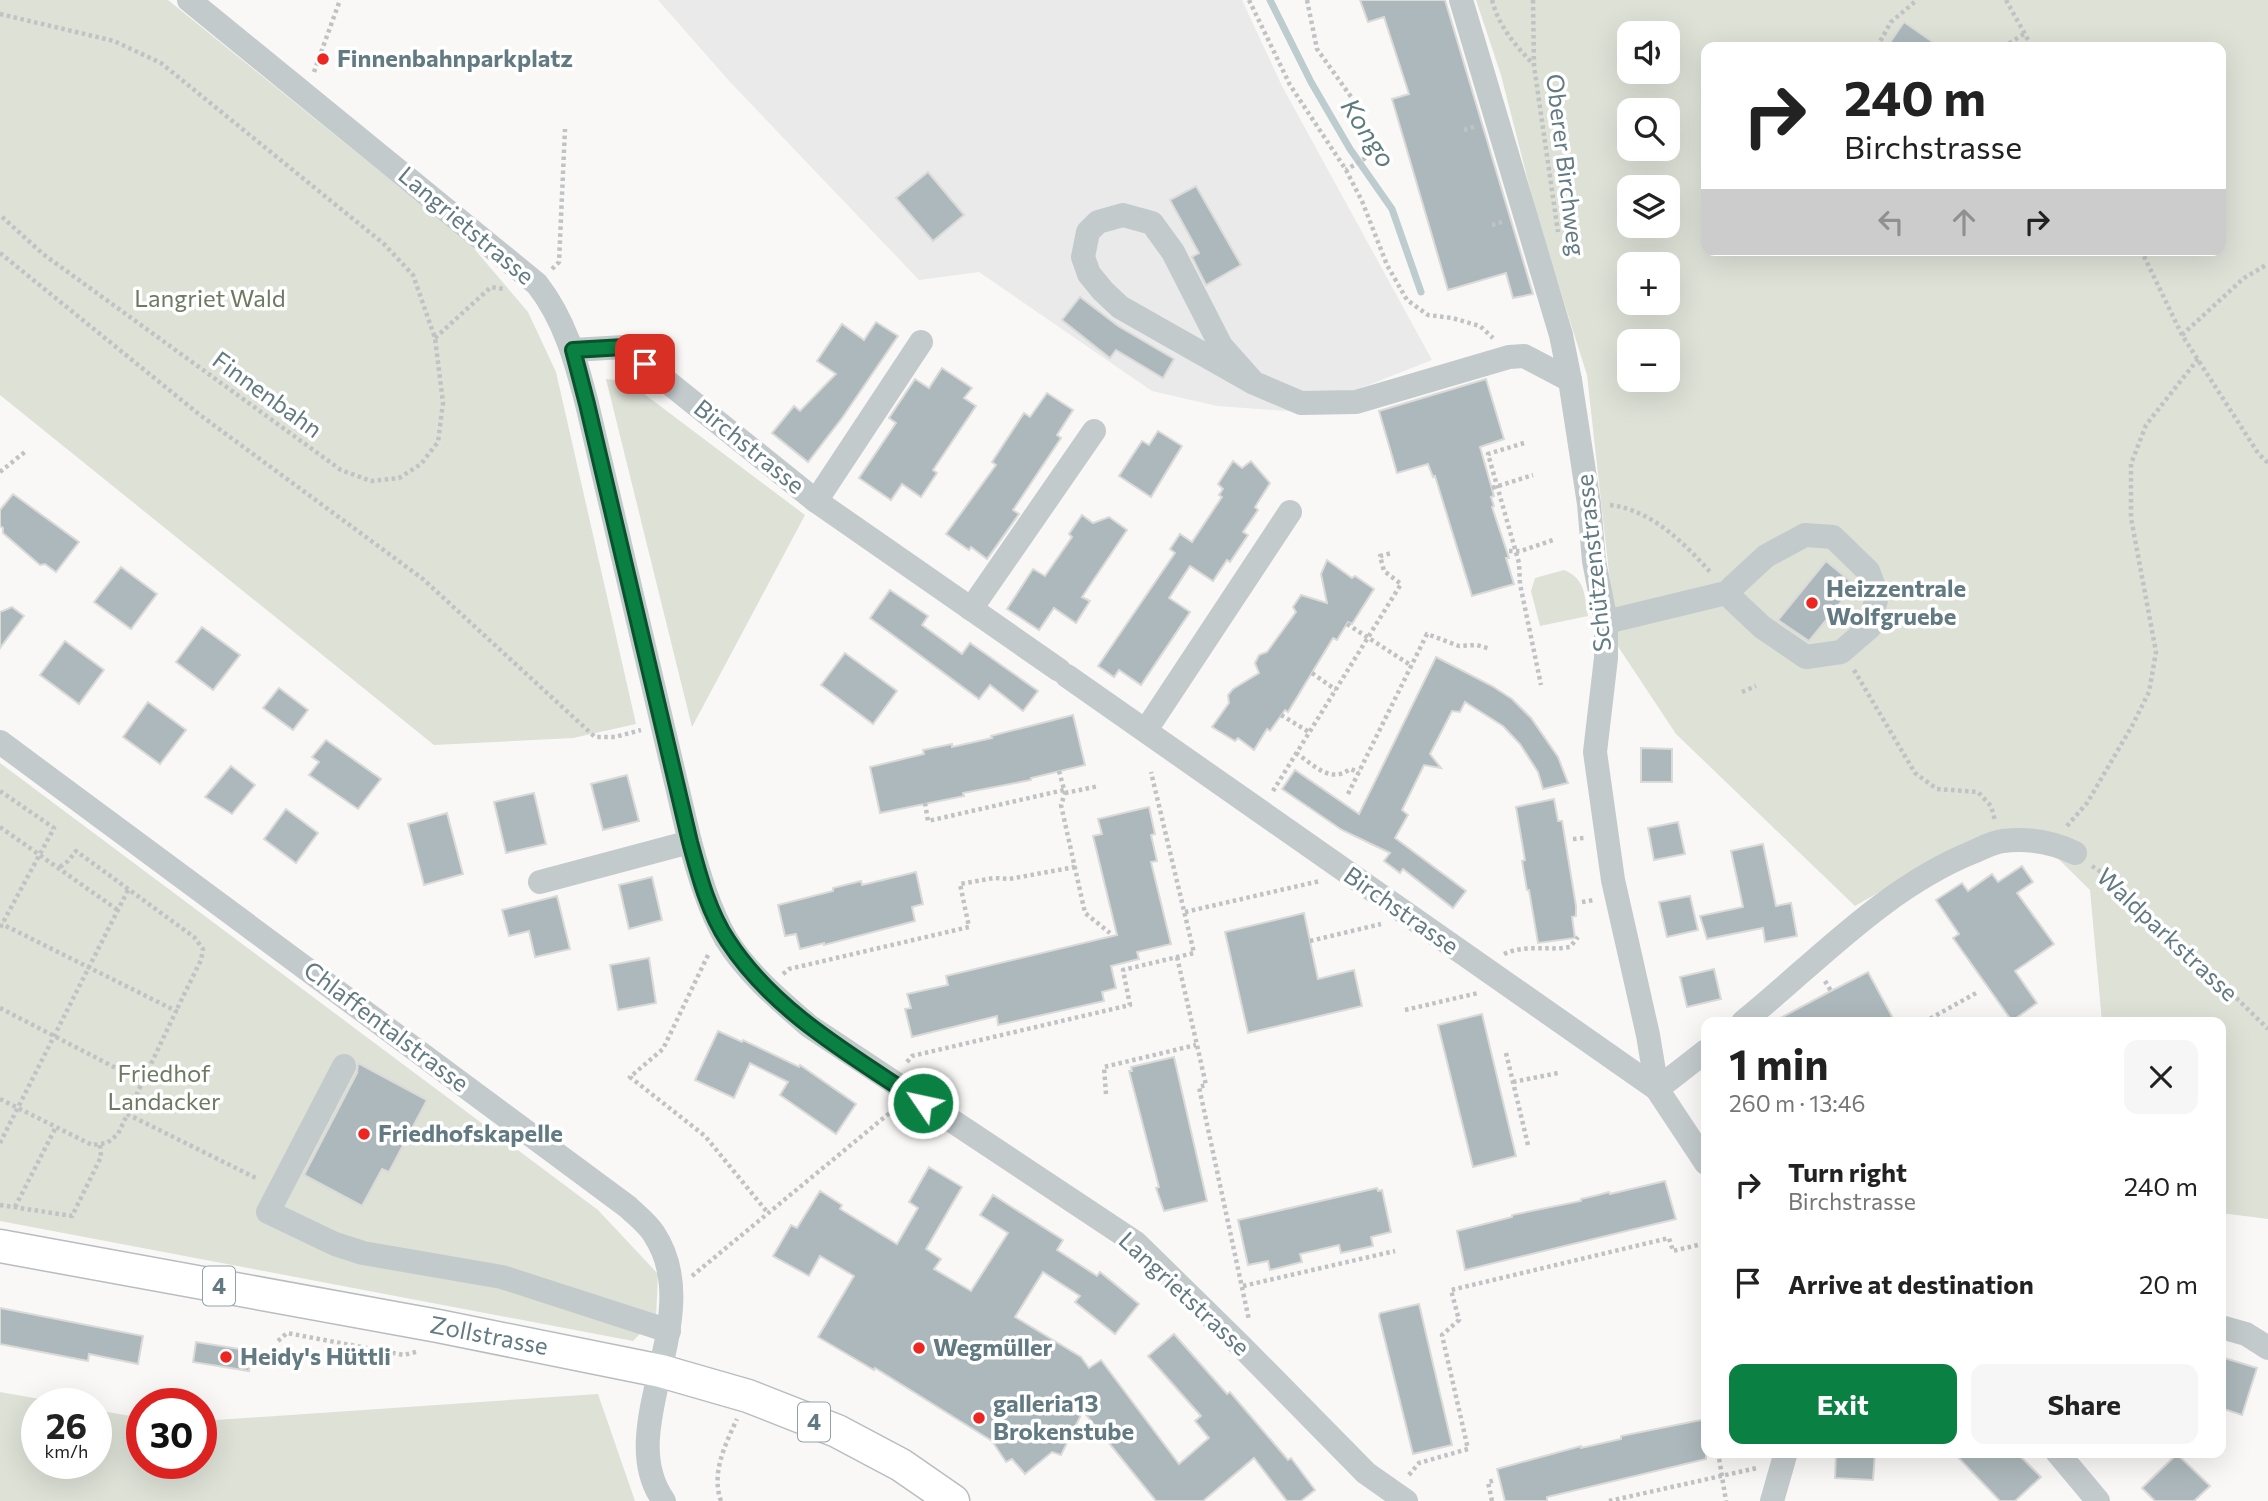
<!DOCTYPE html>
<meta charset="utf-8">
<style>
:root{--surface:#fff;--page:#f6f6f6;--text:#222;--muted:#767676;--accent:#0b8043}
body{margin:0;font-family:Commissioner,sans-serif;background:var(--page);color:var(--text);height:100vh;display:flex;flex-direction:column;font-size:26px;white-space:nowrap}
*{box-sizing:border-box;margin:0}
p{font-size:23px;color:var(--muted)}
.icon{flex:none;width:38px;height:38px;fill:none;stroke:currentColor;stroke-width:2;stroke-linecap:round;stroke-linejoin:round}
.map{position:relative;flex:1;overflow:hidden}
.details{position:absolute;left:1701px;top:1017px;width:525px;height:441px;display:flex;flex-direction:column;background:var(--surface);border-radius:14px;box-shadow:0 7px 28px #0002}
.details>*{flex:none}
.top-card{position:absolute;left:1701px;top:42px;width:525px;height:214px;border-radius:14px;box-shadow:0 7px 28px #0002;background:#fff;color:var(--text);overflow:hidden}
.tools{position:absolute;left:1617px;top:21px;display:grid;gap:14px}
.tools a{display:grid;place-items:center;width:63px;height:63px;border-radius:14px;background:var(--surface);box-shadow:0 7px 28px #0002;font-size:35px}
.speed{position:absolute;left:21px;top:1388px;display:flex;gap:14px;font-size:35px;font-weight:700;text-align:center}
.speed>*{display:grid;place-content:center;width:91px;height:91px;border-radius:50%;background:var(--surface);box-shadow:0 7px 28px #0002;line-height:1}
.speed small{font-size:18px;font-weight:400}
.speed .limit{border:10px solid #d22;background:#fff;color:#111}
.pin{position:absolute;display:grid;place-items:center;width:60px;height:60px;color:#fff;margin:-30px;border-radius:14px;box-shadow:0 4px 10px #0006}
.me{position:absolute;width:77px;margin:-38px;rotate:304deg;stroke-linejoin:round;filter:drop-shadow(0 0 5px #0008)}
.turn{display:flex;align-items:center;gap:24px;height:147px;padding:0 28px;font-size:32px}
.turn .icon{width:91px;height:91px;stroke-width:2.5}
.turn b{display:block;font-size:49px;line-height:60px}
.lanes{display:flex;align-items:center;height:66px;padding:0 28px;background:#0003;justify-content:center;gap:35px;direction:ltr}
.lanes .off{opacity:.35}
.round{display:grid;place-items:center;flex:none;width:74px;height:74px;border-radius:14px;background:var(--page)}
.summary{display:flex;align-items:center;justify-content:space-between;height:119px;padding:0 28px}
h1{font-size:42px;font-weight:700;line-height:52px}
.cta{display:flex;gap:14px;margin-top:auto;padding:14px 28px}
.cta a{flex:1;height:80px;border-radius:14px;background:var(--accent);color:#fff;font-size:28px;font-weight:700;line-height:80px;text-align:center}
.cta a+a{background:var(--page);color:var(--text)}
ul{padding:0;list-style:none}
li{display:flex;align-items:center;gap:21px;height:98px;padding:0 28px}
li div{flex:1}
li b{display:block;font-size:26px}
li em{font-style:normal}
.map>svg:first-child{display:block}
</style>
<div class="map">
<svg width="2268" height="1501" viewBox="0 0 2268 1501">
<rect width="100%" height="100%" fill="#f9f8f6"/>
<polygon fill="#e9eae9" points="658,0 1242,0 1282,86 1432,360 1300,412 1217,406 1152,391 979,272 919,280 731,83"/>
<g fill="#dde1d6" fill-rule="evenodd">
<polygon points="0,0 168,0 471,245 528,312 556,372 636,724 573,738 434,745 0,395"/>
<path d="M1476 0H2268V1219L2221 1213V1022H2102L2090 890 2029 830 1963 844 1855 906 1676 734 1617 645 1587 375 1538 220 1501 75ZM1629 33H1668V72H1629ZM1706 47H2221V250H1706ZM1629 110H1668V149H1629ZM1629 187H1668V226H1629ZM1629 264H1668V303H1629ZM1629 341H1668V380H1629Z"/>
<polygon points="606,379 627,381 805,515 692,727"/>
<path d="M1564 570C1586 579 1584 595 1588 616L1540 626 1531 591 1535 578Z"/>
<polygon points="0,763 598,1210 658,1274 656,1318 633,1341 0,1221"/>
<polygon points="0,1392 62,1403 37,1404 37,1463 96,1463 96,1410 142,1418 142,1463 201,1463 201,1421 598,1394 635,1501 0,1501"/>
</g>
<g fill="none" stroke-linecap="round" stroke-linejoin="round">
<polyline stroke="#bdccce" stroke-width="7" points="1270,0 1311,82 1350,149 1392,209 1421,292"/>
</g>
<g fill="#acb8bb" stroke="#dadad8" stroke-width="2">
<polygon points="1360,0 1445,0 1533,294 1513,298 1506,273 1448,290 1392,99 1409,94 1384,17 1368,22"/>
<polygon points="1904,22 1940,47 1887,47"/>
<polygon points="928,172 964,215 933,241 896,198"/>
<polygon points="1196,186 1241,265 1206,285 1192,257 1199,253 1170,200"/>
<polygon points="1080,297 1118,326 1174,359 1163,378 1116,350 1110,358 1062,320"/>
<polygon points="876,322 898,336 842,418 808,462 772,433 794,406 800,411 836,374 817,361 842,324 864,340"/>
<polygon points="942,368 972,388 964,398 976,406 933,470 937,473 921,497 902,484 891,500 859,478 896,423 889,418 915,379 929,388"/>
<polygon points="1486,379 1504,439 1480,447 1494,496 1491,497 1494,506 1492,507 1509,558 1506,558 1514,584 1472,596 1435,476 1433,477 1428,464 1397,473 1379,411"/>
<polygon points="1047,393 1073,410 1057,435 1061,438 1013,510 1019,514 987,559 971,547 969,550 946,534 996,465 992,462 1024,413 1030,417"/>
<polygon points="1158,431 1182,446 1151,497 1119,476 1142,441 1149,445"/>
<polygon points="1233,461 1242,468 1251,461 1270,483 1255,507 1258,510 1243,532 1248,535 1230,562 1227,560 1213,581 1190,566 1169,598 1190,612 1141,685 1119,670 1114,677 1098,666 1175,553 1170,549 1180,534 1192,542 1222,497 1219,495 1223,489 1218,484"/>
<polygon points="13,494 79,542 56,572 45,564 40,565 3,533 3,528 0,526 0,510"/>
<polygon points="1082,515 1093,523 1109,517 1127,530 1082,597 1090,601 1076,623 1054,608 1039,630 1007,609 1033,569 1045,576 1072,537 1069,534"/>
<polygon points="1327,560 1352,578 1355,576 1374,589 1352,624 1348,622 1337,640 1333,638 1288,712 1285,710 1270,731 1267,729 1254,750 1238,738 1235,741 1212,727 1229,703 1228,695 1233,689 1259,673 1255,663 1259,655 1267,652 1296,612 1293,607 1301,595 1327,603 1321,574"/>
<polygon points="1826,561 1855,585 1809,641 1778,620"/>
<polygon points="121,567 157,594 131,629 94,602"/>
<polygon points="890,590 928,616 922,625 962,654 970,643 1038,691 1023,711 990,685 979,699 870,618"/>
<polygon points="12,607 24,616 0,648 0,612"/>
<polygon points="202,627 240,655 213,690 176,662"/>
<polygon points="65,641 104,670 79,704 40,675"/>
<polygon points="845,653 897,691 873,724 821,685"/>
<polygon points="1436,657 1492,686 1512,699 1531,718 1558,757 1568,783 1543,789 1538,772 1520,744 1503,726 1465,702 1460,712 1452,711 1430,754 1441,768 1424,765 1402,810 1408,815 1395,838 1466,891 1453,908 1403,869 1400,873 1384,861 1390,853 1342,830 1282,789 1295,770 1359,814"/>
<polygon points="279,688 308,710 293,730 263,708"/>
<polygon points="148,702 186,730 160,764 123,737"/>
<polygon points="1073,715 1085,765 1031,778 1031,780 963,793 964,796 880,813 870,767 924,754 923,750 952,744 952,747 992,738 991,736"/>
<polygon points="326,740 381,779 358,809 309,775 319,762 312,757"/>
<polygon points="1641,748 1672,749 1672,782 1641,782"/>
<polygon points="231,766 255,785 232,814 205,797"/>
<polygon points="627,775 639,821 603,830 591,784"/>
<polygon points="534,793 546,844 506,853 494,802"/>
<polygon points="1554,799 1558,821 1562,821 1576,906 1576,916 1572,917 1575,938 1538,943 1529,890 1527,890 1522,861 1525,860 1516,807"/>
<polygon points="1149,807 1155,834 1151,835 1157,861 1151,862 1171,944 1137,952 1139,959 1111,966 1116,988 1102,992 1104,1001 998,1025 997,1016 912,1037 905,1009 911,1008 907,994 948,985 946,976 1117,935 1093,836 1102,834 1098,819"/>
<polygon points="286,809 318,833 296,863 264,839"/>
<polygon points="447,813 463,874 424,885 408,824"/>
<polygon points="1678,822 1685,854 1654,860 1648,828"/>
<polygon points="1763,844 1776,906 1791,903 1797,936 1765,942 1763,928 1707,939 1700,916 1743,907 1731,851"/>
<polygon points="2022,866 2033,882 2017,893 2054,944 2015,971 2037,1003 2012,1021 1953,938 1959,934 1936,900 1962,883 1968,891 1992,874 1998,882"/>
<polygon points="916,872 923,904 912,907 915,921 824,945 824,943 800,949 796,934 785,936 778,905 833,891 833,888 861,881 862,885"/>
<polygon points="652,877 662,920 629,929 619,885"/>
<polygon points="557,896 570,949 535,957 529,931 509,936 502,910"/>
<polygon points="1690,896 1698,930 1667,937 1659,902"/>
<polygon points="1304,913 1318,979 1354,970 1362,1006 1248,1033 1225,932"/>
<polygon points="649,958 656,1003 618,1010 610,965"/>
<polygon points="1714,969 1721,999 1687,1007 1680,977"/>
<polygon points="1868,972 1895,1022 1773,1022 1831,991"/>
<polygon points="1482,1014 1516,1156 1473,1167 1438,1025"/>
<polygon points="718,1031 742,1042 743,1040 799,1067 800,1065 856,1104 836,1134 780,1095 788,1082 750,1063 734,1098 695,1080"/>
<polygon points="1174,1057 1207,1201 1164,1211 1156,1188 1159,1187 1129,1071 1132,1071 1131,1067"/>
<polygon points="358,1063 427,1100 389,1172 382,1169 362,1206 304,1175 357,1073"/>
<polygon points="929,1167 962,1187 926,1249 941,1259 934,1269 971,1291 1008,1233 980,1215 993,1195 1063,1240 1057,1250 1097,1276 1100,1272 1139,1304 1115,1334 1075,1302 1080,1296 1043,1272 1015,1317 1081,1357 1089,1368 1101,1360 1179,1464 1209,1438 1195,1421 1201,1416 1148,1356 1174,1334 1227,1394 1230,1392 1288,1460 1291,1458 1315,1490 1301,1501 1287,1501 1254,1458 1203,1501 1156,1501 1083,1411 1061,1455 1052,1452 1025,1474 1012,1459 1006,1462 992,1441 875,1368 874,1370 818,1337 854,1276 820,1256 809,1276 773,1256 791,1225 797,1228 820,1191 842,1205 840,1209 897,1244 918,1208 909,1202"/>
<polygon points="1665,1181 1676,1219 1465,1270 1457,1231 1512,1217 1512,1215 1581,1201 1581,1199 1598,1195 1609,1192 1610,1194"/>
<polygon points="1377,1188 1378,1191 1382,1190 1391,1232 1371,1237 1373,1246 1341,1253 1339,1245 1300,1254 1302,1262 1270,1270 1268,1261 1248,1265 1238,1220"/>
<polygon points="1419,1304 1452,1445 1413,1454 1379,1316 1380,1313"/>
<polygon points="0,1308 143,1336 138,1364 89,1354 88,1361 0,1344"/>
<polygon points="196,1342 252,1351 249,1371 193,1362"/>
<polygon points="2221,1357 2257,1368 2242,1415 2221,1408"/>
<polygon points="1706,1419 1706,1459 1547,1497 1547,1501 1505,1501 1497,1469 1581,1446 1581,1448 1621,1439 1621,1436"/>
<polygon points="1836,1452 1875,1452 1873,1480 1835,1478"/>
<polygon points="1953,1452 2016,1452 2041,1477 2015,1501 2000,1501"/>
<polygon points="2177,1454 2210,1486 2194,1501 2155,1501 2142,1488"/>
</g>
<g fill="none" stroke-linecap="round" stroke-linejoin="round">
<defs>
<polyline id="major" points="0,1246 438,1326 661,1371 748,1396 837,1431 901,1465 953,1501"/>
</defs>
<use href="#major" stroke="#b7bdc0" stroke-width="35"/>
<g stroke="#bfc3c4" stroke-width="4.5" stroke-dasharray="3.5 3.5" stroke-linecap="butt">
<polyline points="1249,0 1290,85 1346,170 1362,201 1387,265 1407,300 1428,315 1452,318 1480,326 1493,338"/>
<polyline points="1307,0 1317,49 1354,101 1361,114 1370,143 1367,157 1346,170"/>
<path d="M1492 0C1499 27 1515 45 1534 65"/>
<polyline points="1533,0 1534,66 1558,232"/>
<polyline points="2006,0 2032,47"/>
<polyline points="0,14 114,41 161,63 384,244 413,275 435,338 443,403 438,442 421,464 399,478 371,481 341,470 43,254 0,215"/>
<polyline points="1877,47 1891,22 1917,0"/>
<polyline points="2003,47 2024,34"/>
<polyline points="314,72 340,0"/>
<polyline points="1464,130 1476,126"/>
<polyline points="1492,225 1505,221"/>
<polyline points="2141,250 2182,335 2258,453 2268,463"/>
<polyline points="0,253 200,415 423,579 595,737 615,737 641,730"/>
<polyline points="552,269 559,262 565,129"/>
<polyline points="2182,335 2244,278 2268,264"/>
<polyline points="435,338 491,287 505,289"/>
<polyline points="1524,443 1488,454 1519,563 1520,584 1541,685"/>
<polyline points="0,472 26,451"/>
<polyline points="1492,488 1533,475"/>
<path d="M1610 505C1652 510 1684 543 1711 573"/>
<polyline points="1509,551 1521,551 1553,540"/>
<polyline points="1347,624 1412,666"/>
<polyline points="1854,670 1915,773 1937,789 1978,792 1991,806 1995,820"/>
<polyline points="1312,673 1336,690"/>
<polyline points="1742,692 1756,686"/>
<polyline points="1281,715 1309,732"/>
<path d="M1296 753C1314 765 1330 784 1350 769L1359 772"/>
<polyline points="1059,771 1065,793 1061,805 1085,913 1110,933"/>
<polyline points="0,791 54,828 0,928"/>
<polyline points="1273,791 1401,584 1384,571 1380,556 1392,553"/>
<polyline points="1065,793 1099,786"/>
<polyline points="1348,794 1427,634 1459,646 1477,645 1490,649"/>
<polyline points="925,803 928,821 1064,790"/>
<polyline points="2067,826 2087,803 2132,726 2149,692 2156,652 2131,518 2131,464 2146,425 2198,359"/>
<polyline points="0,827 119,911"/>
<polyline points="1573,839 1584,838"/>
<polyline points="2092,866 2124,888 2268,1029"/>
<polyline points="60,867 68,861 76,851 194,937 203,949 201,960 176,1011"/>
<polyline points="1582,902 1594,900"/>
<polyline points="1185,912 1320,881"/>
<polyline points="1310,941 1381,924"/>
<path d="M1504 954C1525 944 1548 951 1570 947L1578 937"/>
<polyline points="708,955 663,1049 630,1077 705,1136 768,1213"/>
<polyline points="1177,957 1206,1085 1199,1087 1249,1320"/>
<polyline points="783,974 789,969 969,927 960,884 994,878 1009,879 1075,867"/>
<polyline points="1825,981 1831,991"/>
<polyline points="0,1008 143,1082"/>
<polyline points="1405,1010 1478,993"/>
<polyline points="1924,1022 1978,992"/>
<polyline points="1506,1053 1528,1145"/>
<polyline points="907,1062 912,1056 1130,1005 1123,970 1194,953 1151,772"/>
<polyline points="1513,1082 1558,1073"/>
<polyline points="1106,1094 1104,1067 1196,1045"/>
<polyline points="0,1099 92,1145 107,1143 118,1134 176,1011 2,924"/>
<polyline points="127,1114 258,1179"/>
<polyline points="0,1143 128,890"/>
<polyline points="0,1205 72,1216 101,1157 100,1145"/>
<polyline points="15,1207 56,1127"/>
<polyline points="692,1276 892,1111 894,1112"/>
<polyline points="1243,1286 1395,1251"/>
<polyline points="278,1341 287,1333 404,1355 419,1351"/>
<polyline points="1718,1452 1726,1501"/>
<polyline points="1409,1475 1419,1463 1468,1449 1442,1335 1459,1320 1451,1290 1669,1238 1673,1251 1706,1243"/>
<path d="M721 1501C711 1473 725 1445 737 1419"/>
<polyline points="1492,1501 1488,1482 1496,1480"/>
<polyline points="1609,1501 1757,1468"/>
</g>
<g stroke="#c3cacc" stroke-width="24">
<path d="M189 0 537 284C565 320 576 361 587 404L690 842C699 875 709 909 726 939 747 973 779 1000 809 1026L1136 1243 1242 1347 1366 1473 1406 1501"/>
<polyline points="1461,0 1561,335 1570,380 1589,504 1594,561 1606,622 1606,658 1595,752 1613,880 1648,1035 1657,1089 1706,1163"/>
<polyline points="573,350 624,347 816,501 1059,670"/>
<polyline points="1254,383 1221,346 1173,252 1152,223 1123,215 1098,222 1088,232 1083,257 1089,274 1103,291 1120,307 1254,383 1301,403 1356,402 1509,357 1524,356 1570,380"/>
<polyline points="816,501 921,342"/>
<polyline points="971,609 1094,431"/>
<polyline points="1606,622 1726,593 1766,556 1805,535 1833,537 1868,571 1877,595 1870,627 1841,652 1806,657 1762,627 1726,593"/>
<polyline points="1067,676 1657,1089"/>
<polyline points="1146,730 1290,512"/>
<path d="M0 742 628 1207C636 1215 648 1224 654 1234 709 1317 611 1429 664 1501"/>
<polyline points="540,882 690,842"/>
<path d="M1743 1022C1816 963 1884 888 1973 852 1982 848 1993 842 2003 841 2028 838 2052 842 2075 853"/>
<polyline points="344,1066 268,1212 335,1244 363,1253 502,1277 669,1331"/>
<polyline points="1657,1089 1706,1051"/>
<polyline points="2221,1327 2246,1334 2268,1348"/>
<polyline points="2057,1452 2098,1501"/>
<polyline points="1772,1501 1786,1452"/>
</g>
<use href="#major" stroke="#fff" stroke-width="32"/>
</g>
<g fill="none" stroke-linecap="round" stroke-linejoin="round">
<defs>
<path id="route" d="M645 364 624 347 573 350 587 404 690 842C699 875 708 911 728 941 775 1013 853 1056 923 1103"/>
</defs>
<use href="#route" stroke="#07532c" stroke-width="18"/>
<use href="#route" stroke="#0b8043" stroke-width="12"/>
</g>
<g fill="#ed2621" stroke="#fff" stroke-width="2.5">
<circle cx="323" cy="59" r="7"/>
<circle cx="1812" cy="603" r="7"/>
<circle cx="364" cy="1134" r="7"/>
<circle cx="919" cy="1348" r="7"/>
<circle cx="226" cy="1357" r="7"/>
<circle cx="979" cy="1418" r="7"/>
</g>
<g text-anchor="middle" stroke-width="7" stroke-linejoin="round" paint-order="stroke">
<g fill="#fff" stroke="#91a2a8" stroke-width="2">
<rect x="203" y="1266.5" width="32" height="39" rx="5"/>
<rect x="798" y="1402.5" width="32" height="39" rx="5"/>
</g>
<g font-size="23" font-weight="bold" fill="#627a82">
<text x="219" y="1294">4</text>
<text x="814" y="1430">4</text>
</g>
<g font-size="24" font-weight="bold" fill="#627a82" stroke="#fff" text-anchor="start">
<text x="337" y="67">Finnenbahnparkplatz</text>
<text x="1826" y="597">Heizzentrale<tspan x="1826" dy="28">Wolfgruebe</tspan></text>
<text x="378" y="1142">Friedhofskapelle</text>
<text x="933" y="1356">Wegmüller</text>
<text x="240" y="1365">Heidy's Hüttli</text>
<text x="993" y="1412">galleria13<tspan x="993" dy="28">Brokenstube</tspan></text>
</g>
<g font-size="24" fill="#627a82" stroke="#fff">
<text transform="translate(1565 165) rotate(83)" y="8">Oberer Birchweg</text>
<text transform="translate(466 226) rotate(40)" y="8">Langrietstrasse</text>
<text transform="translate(267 395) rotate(36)" y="8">Finnenbahn</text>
<text transform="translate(749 447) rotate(39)" y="8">Birchstrasse</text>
<text transform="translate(1594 563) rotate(-96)" y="8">Schützenstrasse</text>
<text transform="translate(1401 911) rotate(35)" y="8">Birchstrasse</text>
<text transform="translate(2167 935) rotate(43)" y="8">Waldparkstrasse</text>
<text transform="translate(386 1027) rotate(37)" y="8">Chlaffentalstrasse</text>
<text transform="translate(1184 1294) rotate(43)" y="8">Langrietstrasse</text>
<text transform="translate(489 1336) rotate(11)" y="8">Zollstrasse</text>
</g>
<g font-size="24" fill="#6b7a61" stroke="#fff">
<text x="210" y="307">Langriet Wald</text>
<text x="164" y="1082">Friedhof<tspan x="164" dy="28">Landacker</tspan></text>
</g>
<g font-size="26" font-style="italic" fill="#5d7b7c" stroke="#fff">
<text transform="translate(1368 133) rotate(57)" y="9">Kongo</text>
</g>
</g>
</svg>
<div class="tools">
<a><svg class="icon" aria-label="sound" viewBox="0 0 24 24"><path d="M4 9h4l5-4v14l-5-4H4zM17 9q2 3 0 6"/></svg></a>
<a><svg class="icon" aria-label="search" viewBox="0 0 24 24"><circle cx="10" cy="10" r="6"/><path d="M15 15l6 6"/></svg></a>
<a><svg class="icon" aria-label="layers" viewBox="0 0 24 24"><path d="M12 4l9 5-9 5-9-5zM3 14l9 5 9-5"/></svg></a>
<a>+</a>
<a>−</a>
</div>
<div class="speed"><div>26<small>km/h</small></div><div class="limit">30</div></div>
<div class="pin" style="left:645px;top:364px;background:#d93025"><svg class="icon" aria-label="arrive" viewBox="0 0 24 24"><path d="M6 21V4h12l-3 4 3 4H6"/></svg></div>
<svg class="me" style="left:923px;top:1103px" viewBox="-20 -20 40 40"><circle r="17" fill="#0b8043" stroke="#fff" stroke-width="3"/><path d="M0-11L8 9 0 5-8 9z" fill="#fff"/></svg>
<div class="top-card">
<div class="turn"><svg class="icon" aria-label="right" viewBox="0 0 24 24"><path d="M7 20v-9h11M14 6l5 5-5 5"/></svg><div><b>240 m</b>Birchstrasse</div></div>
<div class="lanes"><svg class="icon off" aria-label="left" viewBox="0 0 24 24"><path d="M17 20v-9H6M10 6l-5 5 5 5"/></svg><svg class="icon off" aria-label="ahead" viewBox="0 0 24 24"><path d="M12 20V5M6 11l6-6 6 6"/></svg><svg class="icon" aria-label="right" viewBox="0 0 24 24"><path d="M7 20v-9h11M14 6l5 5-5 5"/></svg></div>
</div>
<section class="details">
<div class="summary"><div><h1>1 min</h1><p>260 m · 13:46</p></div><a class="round"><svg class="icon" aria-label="close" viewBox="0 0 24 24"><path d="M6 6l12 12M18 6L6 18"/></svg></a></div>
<ul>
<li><svg class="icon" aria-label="right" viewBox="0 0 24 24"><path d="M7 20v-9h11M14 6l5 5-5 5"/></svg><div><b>Turn right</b><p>Birchstrasse</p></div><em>240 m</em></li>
<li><svg class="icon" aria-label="arrive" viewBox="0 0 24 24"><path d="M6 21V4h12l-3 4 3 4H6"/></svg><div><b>Arrive at destination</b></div><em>20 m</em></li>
</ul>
<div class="cta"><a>Exit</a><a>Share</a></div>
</section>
</div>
